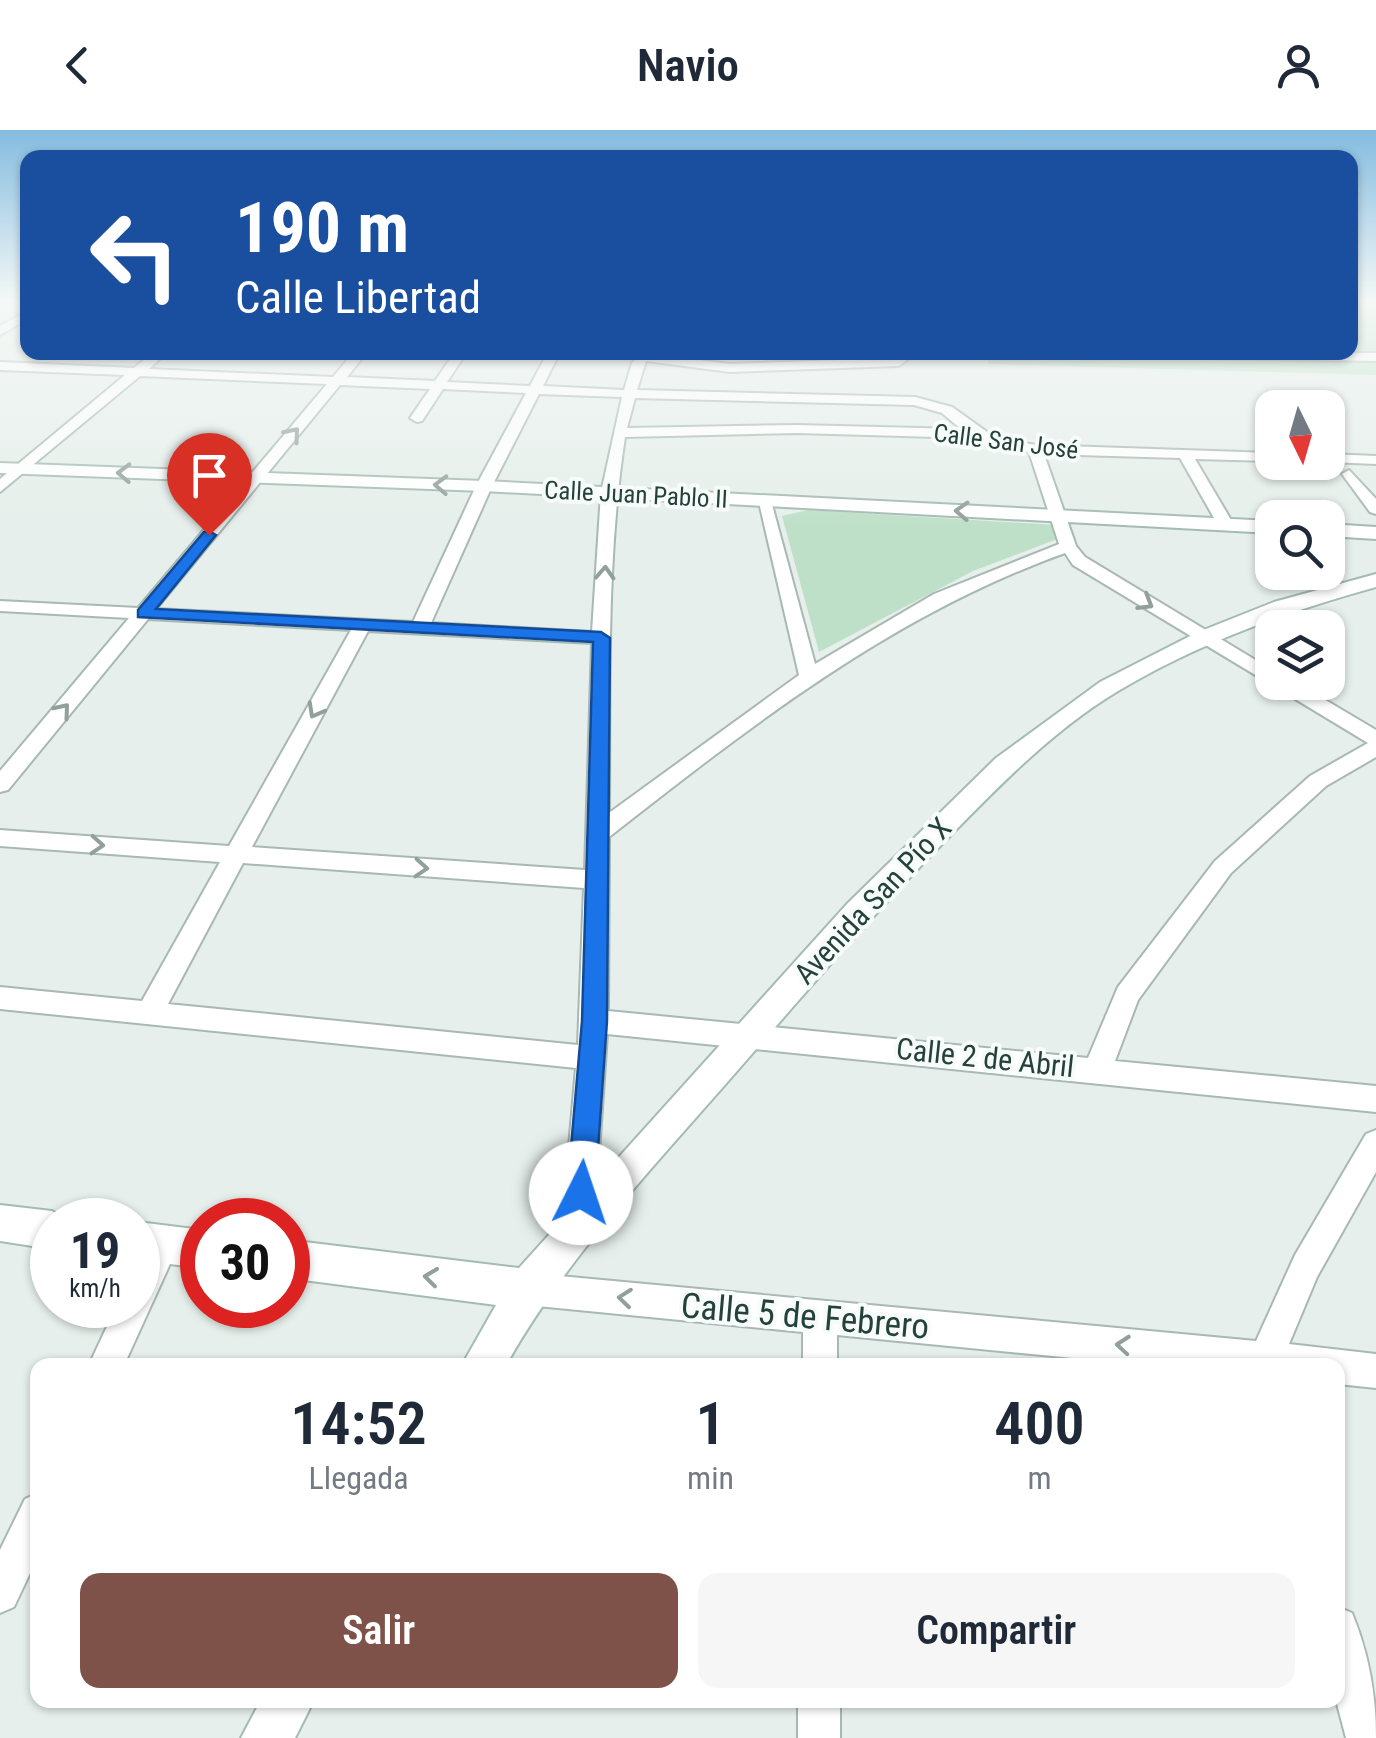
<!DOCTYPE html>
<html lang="es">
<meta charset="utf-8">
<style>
:root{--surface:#fff;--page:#f6f6f7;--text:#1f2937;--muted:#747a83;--accent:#7f5249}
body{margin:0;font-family:"Roboto Condensed",sans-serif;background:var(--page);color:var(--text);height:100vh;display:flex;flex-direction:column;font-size:38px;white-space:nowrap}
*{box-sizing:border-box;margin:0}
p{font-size:32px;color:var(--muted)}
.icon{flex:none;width:55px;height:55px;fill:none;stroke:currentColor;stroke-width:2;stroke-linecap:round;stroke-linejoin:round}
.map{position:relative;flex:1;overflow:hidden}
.panel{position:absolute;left:30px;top:1228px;width:1315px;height:350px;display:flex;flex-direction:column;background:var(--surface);border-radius:20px;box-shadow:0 2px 8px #0004}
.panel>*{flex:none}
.top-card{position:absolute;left:20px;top:20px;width:1338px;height:210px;border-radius:20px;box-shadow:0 2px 8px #0004;background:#1a4fa0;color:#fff;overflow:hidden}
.needle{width:65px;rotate:175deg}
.fabs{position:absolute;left:1255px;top:260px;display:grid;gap:20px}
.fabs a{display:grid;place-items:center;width:90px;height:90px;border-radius:20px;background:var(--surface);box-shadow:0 2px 8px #0004;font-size:50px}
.speed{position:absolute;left:30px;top:1068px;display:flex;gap:20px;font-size:50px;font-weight:700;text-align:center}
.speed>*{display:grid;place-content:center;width:130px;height:130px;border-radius:50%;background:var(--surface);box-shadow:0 2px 8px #0004;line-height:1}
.speed small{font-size:25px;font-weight:400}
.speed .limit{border:15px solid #d22;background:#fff;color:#111}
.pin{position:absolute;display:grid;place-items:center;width:85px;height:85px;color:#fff;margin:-102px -42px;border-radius:50% 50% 50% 0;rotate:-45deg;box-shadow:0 0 10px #0007}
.pin .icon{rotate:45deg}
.me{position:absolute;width:110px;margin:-55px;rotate:4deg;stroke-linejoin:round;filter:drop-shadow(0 0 8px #0008)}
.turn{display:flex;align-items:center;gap:35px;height:210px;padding:0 50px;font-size:45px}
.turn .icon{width:130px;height:130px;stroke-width:2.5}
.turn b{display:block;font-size:70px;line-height:85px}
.eta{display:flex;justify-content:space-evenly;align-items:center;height:170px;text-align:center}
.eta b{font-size:60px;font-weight:600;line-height:70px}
.action{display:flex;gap:20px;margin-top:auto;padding:20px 50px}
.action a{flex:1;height:115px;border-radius:20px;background:var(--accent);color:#fff;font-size:40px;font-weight:600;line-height:115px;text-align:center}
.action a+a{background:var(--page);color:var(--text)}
header{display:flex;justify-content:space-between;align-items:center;height:130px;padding:0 50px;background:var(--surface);font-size:45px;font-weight:600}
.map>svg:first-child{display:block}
</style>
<header><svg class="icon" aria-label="back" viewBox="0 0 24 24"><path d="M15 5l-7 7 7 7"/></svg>Navio<svg class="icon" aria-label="person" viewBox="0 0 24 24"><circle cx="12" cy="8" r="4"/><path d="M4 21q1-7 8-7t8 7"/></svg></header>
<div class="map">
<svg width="1376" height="1608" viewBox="0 0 1376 1608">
<rect width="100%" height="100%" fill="#e6efeb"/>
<g fill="#bfe0c8">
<polygon points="1350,170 1376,170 1376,245 988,234 987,223 1350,222"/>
<polygon points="808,380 1056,395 1065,406 973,441 819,522 782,386"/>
</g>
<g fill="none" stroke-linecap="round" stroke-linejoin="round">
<defs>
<g id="street">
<polygon points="28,181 28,189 0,205 0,196"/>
<path d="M153 222H167L149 239 333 247 354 222H367L347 247 435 251 455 222H467L447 252 530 256 548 222H560L543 256 624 260 632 233 643 223 730 234 896 228 905 223 911 227 899 236 730 242 646 231 637 260 915 267 952 277 994 307 1035 315 1272 323V331L1195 329 1234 395 1226 400 1218 395 1180 328 1044 324 1076 416 1085 427 1272 540V552H1295L1376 600V627L1326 656 1231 743 1138 870 1115 931 1376 956V982L607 904 594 1096 589 1107 578 1111 567 1107 562 1096 576 938 0 879V857L142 871 220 732 0 716V700L229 716 351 500 148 489 8 660 0 662V641L129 488 0 481V471L138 478 327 254 140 246 0 362V349L125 245 0 240V232L134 238ZM340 255 430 259 410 288 417 292 422 291 443 259 526 263 476 356 413 492 156 479ZM539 264 622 267 601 363 592 502 431 493 492 356ZM635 268 914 275 942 283 961 299 797 295 627 298ZM797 303 972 308 1029 322 1059 414 934 464 815 534 771 371 758 368 799 545 609 683C610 558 606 431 625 307ZM1065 423 1073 435 1368 613 1310 646 1215 731 1118 857 1088 928 608 881 609 707C752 595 892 485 1065 423ZM368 501 592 513 585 740 252 717ZM243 733 584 758 578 915 168 874Z"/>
<polygon points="1066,222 1376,223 1376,231 1072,226"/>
<polygon points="1328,324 1376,326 1376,334 1328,332"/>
<polygon points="1349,340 1376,369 1376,384 1370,382 1342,344"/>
<polygon points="1376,1000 1376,1042 1317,1147 1289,1214 1376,1224 1376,1258 1338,1254 1338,1235 1145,1235 837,1205 837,1235 803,1235 803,1202 527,1175 515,1171 511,1159 515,1147 527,1143 1256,1211 1295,1125 1366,1004"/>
<polygon points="163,1098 174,1103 179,1114 124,1235 89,1235 117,1175 138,1175 138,1133 152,1103"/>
<polygon points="38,1363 38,1426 14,1477 0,1483 0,1420 25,1369"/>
<path d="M1338 1477 1352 1483C1369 1524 1376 1564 1376 1608H1346L1336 1570Z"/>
<rect x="798" y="1570" width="42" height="38"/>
</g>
<g id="secondary">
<polygon points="0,333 484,351 1272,391 1272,403 484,361 0,343"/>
<polygon points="1328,394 1376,397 1376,409 1328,406"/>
<path d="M1376 444V457C1286 482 1198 513 1118 561 1053 600 999 656 947 709 876 781 810 857 744 933 660 1030 569 1123 506 1235H462L496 1175 288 1148V1110L519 1138 847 774 996 628 1100 552 1196 503 1274 472Z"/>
<polygon points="0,1075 52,1081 67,1090 52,1090 52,1119 0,1111"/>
<polygon points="138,1092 202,1100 202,1138 138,1130"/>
<polygon points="261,1570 314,1570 295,1608 241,1608"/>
</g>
</defs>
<use href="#street" stroke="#a8b8b2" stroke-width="4"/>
<use href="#secondary" stroke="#a4bbb3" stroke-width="4"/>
<use href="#street" fill="#fff" fill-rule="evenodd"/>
<use href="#secondary" fill="#fff" fill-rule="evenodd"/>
</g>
<defs><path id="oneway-chevron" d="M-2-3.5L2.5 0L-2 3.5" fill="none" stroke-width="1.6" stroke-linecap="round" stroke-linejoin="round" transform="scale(2.5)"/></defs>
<g stroke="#92a09c">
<use href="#oneway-chevron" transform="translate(293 304) rotate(-50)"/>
<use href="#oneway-chevron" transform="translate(124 343) rotate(-178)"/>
<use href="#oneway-chevron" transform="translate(441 355) rotate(-178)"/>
<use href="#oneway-chevron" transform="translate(962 381) rotate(-177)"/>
<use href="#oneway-chevron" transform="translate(605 443) rotate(-87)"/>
<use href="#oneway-chevron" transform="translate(1146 473) rotate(31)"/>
<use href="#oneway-chevron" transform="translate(63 580) rotate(-50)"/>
<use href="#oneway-chevron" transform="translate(315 581) rotate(119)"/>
<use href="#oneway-chevron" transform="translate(97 715) rotate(4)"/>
<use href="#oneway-chevron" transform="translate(421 738) rotate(4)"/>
<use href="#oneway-chevron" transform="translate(431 1147) rotate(-173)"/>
<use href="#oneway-chevron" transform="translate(625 1168) rotate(-174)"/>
<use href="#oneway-chevron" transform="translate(1123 1215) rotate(-175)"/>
</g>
<linearGradient id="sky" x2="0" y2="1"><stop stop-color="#84bce0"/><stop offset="0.43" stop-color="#f4f8f6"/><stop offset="1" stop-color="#f4f8f6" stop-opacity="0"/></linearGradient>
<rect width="1376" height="396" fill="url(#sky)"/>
<polygon fill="#1a73e8" stroke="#114b97" stroke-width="2.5" points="209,401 216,405 156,479 601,502 610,508 607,891 595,1063 591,1072 581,1076 571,1072 567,1063 582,891 593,512 138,487 138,480 204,402"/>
<g text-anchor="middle" stroke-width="8" stroke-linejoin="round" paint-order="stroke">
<g font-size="25" fill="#24423a" stroke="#f7fbf9">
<text transform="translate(1006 311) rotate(7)" y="9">Calle San José</text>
<text transform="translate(636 364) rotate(3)" y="9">Calle Juan Pablo II</text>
</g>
<g font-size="30" fill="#24423a" stroke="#f7fbf9">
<text transform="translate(873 771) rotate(-47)" y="10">Avenida San Pío X</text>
<text transform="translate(985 928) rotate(6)" y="10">Calle 2 de Abril</text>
</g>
<g font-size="35" fill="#24423a" stroke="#f7fbf9">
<text transform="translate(805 1186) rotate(5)" y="12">Calle 5 de Febrero</text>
</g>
</g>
</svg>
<div class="fabs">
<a><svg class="needle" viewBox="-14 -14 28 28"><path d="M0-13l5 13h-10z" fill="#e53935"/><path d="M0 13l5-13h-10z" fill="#747a83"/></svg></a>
<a><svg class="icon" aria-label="search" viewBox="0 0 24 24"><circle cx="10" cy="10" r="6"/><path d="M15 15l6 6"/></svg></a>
<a><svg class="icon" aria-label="layers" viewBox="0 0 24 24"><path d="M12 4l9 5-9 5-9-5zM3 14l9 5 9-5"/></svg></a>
</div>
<div class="speed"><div>19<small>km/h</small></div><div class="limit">30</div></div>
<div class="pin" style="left:209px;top:405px;background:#d93025"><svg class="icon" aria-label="arrive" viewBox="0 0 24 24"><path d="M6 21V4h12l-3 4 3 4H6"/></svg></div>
<svg class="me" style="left:581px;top:1063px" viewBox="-20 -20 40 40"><circle r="19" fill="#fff"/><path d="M0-13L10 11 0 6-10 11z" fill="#1a73e8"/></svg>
<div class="top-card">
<div class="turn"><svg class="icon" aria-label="left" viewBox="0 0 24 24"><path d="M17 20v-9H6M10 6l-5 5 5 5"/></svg><div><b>190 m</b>Calle Libertad</div></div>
</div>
<section class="panel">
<div class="eta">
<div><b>14:52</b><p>Llegada</p></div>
<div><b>1</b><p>min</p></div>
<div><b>400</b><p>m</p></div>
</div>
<div class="action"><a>Salir</a><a>Compartir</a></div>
</section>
</div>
